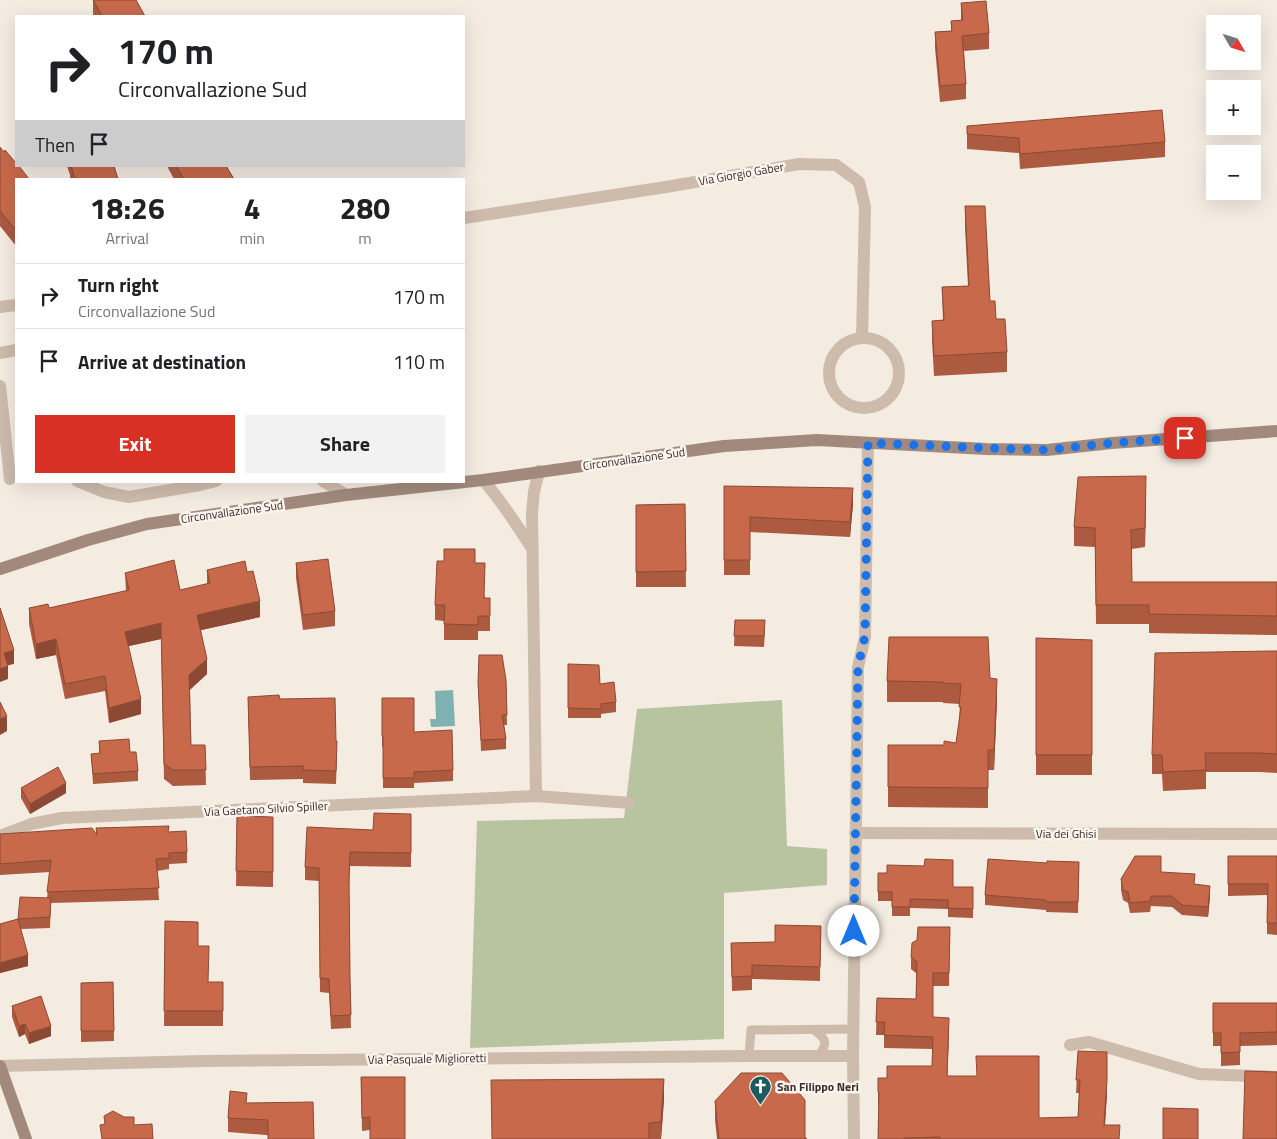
<!DOCTYPE html>
<meta charset="utf-8">
<style>
:root{--surface:#fff;--page:#f2f2f2;--text:#202124;--muted:#757577;--line:#e0e0e0;--accent:#d93025}
body{margin:0;font-family:"Titillium Web",sans-serif;background:var(--page);color:var(--text);height:100vh;display:flex;flex-direction:column;font-size:19px;white-space:nowrap}
*{box-sizing:border-box;margin:0}
p{font-size:16px;color:var(--muted)}
.icon{flex:none;width:28px;height:28px;fill:none;stroke:currentColor;stroke-width:2;stroke-linecap:round;stroke-linejoin:round}
.map{position:relative;flex:1;overflow:hidden}
.side{position:absolute;left:15px;top:178px;width:450px;height:305px;display:flex;flex-direction:column;background:var(--surface);border-radius:0px;box-shadow:0 5px 20px #0002}
.side>*{flex:none}
.hud{position:absolute;left:15px;top:15px;width:450px;height:152px;border-radius:0px;box-shadow:0 5px 20px #0002;background:#fff;color:var(--text);overflow:hidden}
.needle{width:32px;rotate:129deg}
.fabs{position:absolute;left:1206px;top:15px;display:grid;gap:10px}
.fabs a{display:grid;place-items:center;width:55px;height:55px;border-radius:0px;background:var(--surface);box-shadow:0 5px 20px #0002;font-size:25px}
.pin{position:absolute;display:grid;place-items:center;width:42px;height:42px;color:#fff;margin:-21px;border-radius:10px;box-shadow:0 2px 8px #0006}
.me{position:absolute;width:55px;margin:-28px;rotate:0deg;stroke-linejoin:round;filter:drop-shadow(0 0 4px #0008)}
.turn{display:flex;align-items:center;gap:18px;height:105px;padding:0 20px;font-size:22px}
.turn .icon{width:65px;height:65px;stroke-width:2.5}
.turn b{display:block;font-size:35px;line-height:42px}
.then{display:flex;align-items:center;height:48px;padding:0 20px;background:#0003;gap:10px;font-size:19px}
.eta{display:flex;justify-content:space-evenly;align-items:center;height:85px;text-align:center}
.eta b{font-size:30px;font-weight:700;line-height:35px}
.action{display:flex;gap:10px;margin-top:auto;padding:10px 20px}
.action a{flex:1;height:58px;border-radius:0px;background:var(--accent);color:#fff;font-size:20px;font-weight:700;line-height:58px;text-align:center}
.action a+a{background:var(--page);color:var(--text)}
ul{padding:0;list-style:none}
li{display:flex;align-items:center;gap:15px;height:65px;padding:0 20px;border-top:1px solid var(--line)}
li div{flex:1}
li b{display:block;font-size:19px}
li em{font-style:normal}
.map>svg:first-child{display:block}
</style>
<div class="map">
<svg width="1277" height="1139" viewBox="0 0 1277 1139">
<rect width="100%" height="100%" fill="#f4ebe1"/>
<polygon fill="#b8c4a0" points="782,700 787,846 827,849 827,885 724,893 724,1039 470,1048 477,821 624,818 637,709"/>
<polygon fill="#7fb0b2" points="453,690 455,726 431,727 430,719 436,719 435,691"/>
<g fill="none" stroke-linecap="round" stroke-linejoin="round">
<g stroke="#cdbbac" stroke-width="9">
<path d="M814 1030C827 1039 828 1044 818 1056"/>
<polyline points="749,1056 751,1030 854,1029"/>
</g>
<g stroke="#cdbbac" stroke-width="12">
<polyline points="464,218 666,187 799,164 836,165 859,182 865,207 862,338"/>
<polyline points="0,307 16,305"/>
<circle cx="864" cy="373" r="35"/>
<polyline points="0,353 16,350"/>
<polyline points="0,386 10,479"/>
<path d="M483 480C502 501 516 524 531 547"/>
<polyline points="77,481 104,492 129,497 200,485 216,481"/>
<polyline points="323,481 346,495"/>
<polyline points="536,796 532,512 534,492 539,471"/>
<polyline points="855,833 1277,834"/>
<polyline points="0,836 31,824 62,818 536,796 630,803"/>
<polyline points="1070,1045 1089,1042 1199,1074 1277,1077"/>
<polyline points="0,1066 204,1061 749,1056 853,1056"/>
<polyline points="854,1139 853,1056 858,667 865,637 868,443"/>
</g>
<g stroke="#a18a7d" stroke-width="12">
<polyline points="0,569 88,540 147,524 346,495 483,480 724,446 817,440 986,449 1047,450 1112,443 1277,431"/>
<polyline points="0,1066 26,1139"/>
</g>
</g>
<g fill="#ac5a40">
<polygon points="93,0 145,16 94,16 93,14"/>
<polygon points="961,3 989,33 989,49 964,51 966,84 966,99 940,102 935,48 935,32 951,31 951,21 961,20"/>
<polygon points="967,126 1165,142 1165,157 1020,169 1019,153 967,149"/>
<polygon points="0,147 16,179 16,246 0,226"/>
<polygon points="67,166 114,166 118,179 70,179 70,175"/>
<polygon points="168,166 226,166 234,179 174,179 168,168"/>
<polygon points="965,206 990,301 1007,352 1007,372 934,376 932,341 932,321 943,320 942,287 968,286 965,227"/>
<polygon points="724,486 853,504 850,537 750,532 750,575 724,575"/>
<polygon points="1146,495 1145,547 1132,549 1132,582 1277,582 1277,635 1149,633 1149,624 1096,624 1095,547 1074,546 1074,527"/>
<polygon points="685,504 686,587 636,587 636,505"/>
<polygon points="296,563 335,611 335,626 303,630 296,578"/>
<polygon points="475,563 485,598 490,598 490,631 478,631 478,640 444,640 444,621 435,620 435,605"/>
<polygon points="207,570 260,617 201,630 207,674 190,690 191,745 205,745 206,785 173,786 164,779 161,639 128,646 141,714 109,723 105,691 65,699 56,655 36,659 29,624 29,608 49,608 126,591 125,573 180,590 207,584"/>
<polygon points="735,620 765,631 764,647 734,646"/>
<polygon points="1036,638 1092,640 1092,775 1036,775"/>
<polygon points="1277,651 1277,773 1260,772 1206,772 1206,789 1163,791 1162,774 1152,774 1152,755"/>
<polygon points="568,664 600,684 616,702 616,712 601,714 601,718 568,718"/>
<polygon points="990,678 997,699 994,770 988,770 988,808 888,807 888,745 944,745 956,743 959,722 960,704 943,703 943,702 887,702 887,681"/>
<polygon points="506,680 507,725 504,725 506,739 506,749 481,751 478,682"/>
<polygon points="248,697 280,699 336,741 337,754 336,784 303,783 303,779 250,780"/>
<polygon points="382,698 414,732 453,770 453,781 414,783 414,788 383,788 383,747 382,747"/>
<polygon points="99,741 138,771 138,781 93,784 91,754 99,754"/>
<polygon points="21,788 66,793 30,814 21,798"/>
<polygon points="411,814 411,867 350,866 349,889 350,978 351,1028 331,1029 329,993 320,992 319,881 305,880 305,867 373,830"/>
<polygon points="237,816 273,817 273,887 236,886"/>
<polygon points="96,828 169,832 187,852 187,863 169,864 169,869 157,871 159,900 51,903 50,928 21,929 28,966 0,973 0,924 18,919 47,898 50,872 0,875 0,834 96,835"/>
<polygon points="1228,856 1277,856 1277,935 1267,934 1267,895 1228,896"/>
<polygon points="1079,862 1078,913 1046,912 1046,910 985,905 985,895 1047,863"/>
<polygon points="1161,872 1195,885 1210,896 1208,917 1182,915 1172,907 1151,906 1150,912 1130,913 1128,903 1123,900 1121,890 1121,879"/>
<polygon points="878,873 953,887 973,887 973,918 948,917 948,909 910,908 910,916 892,916 892,901 878,901"/>
<polygon points="165,921 208,982 223,982 223,1026 164,1026"/>
<polygon points="821,926 820,981 752,979 752,990 732,991 731,943 775,942"/>
<polygon points="950,927 949,986 933,986 933,1017 949,1030 947,1076 1039,1118 1078,1117 1079,1093 1076,1093 1078,1051 1107,1093 1105,1125 1120,1139 878,1139 879,1105 878,1105 878,1078 887,1078 932,1066 933,1049 884,1048 884,1035 876,1035 877,998 916,999 917,974 911,969 911,957"/>
<polygon points="113,982 114,1041 81,1042 81,983"/>
<polygon points="1213,1003 1277,1003 1277,1045 1240,1046 1240,1065 1221,1066 1221,1046 1213,1046"/>
<polygon points="12,1006 51,1036 29,1044 25,1034 19,1037 12,1017"/>
<polygon points="361,1077 405,1077 370,1130 362,1131"/>
<polygon points="664,1099 661,1139 492,1139"/>
<polygon points="715,1101 805,1137 807,1139 717,1139 715,1120"/>
<polygon points="247,1103 314,1139 228,1132 228,1118"/>
</g>
<g fill="#8c4a34">
<polygon points="1146,476 1146,495 1145,547 1145,528"/>
<polygon points="853,488 853,504 850,537 850,522"/>
<polygon points="260,601 260,617 197,631 197,615"/>
<polygon points="161,623 161,639 125,647 125,632"/>
<polygon points="56,639 56,655 36,659 36,644"/>
<polygon points="14,650 14,664 4,666 4,653"/>
<polygon points="207,659 207,674 189,690 189,675"/>
<polygon points="8,666 8,679 0,682 0,669"/>
<polygon points="997,679 997,699 994,770 994,750"/>
<polygon points="141,699 141,714 109,723 109,708"/>
<polygon points="7,716 7,731 0,735 0,719"/>
<polygon points="66,783 66,793 30,814 30,804"/>
<polygon points="1210,886 1210,896 1208,917 1208,907"/>
<polygon points="28,955 28,966 0,973 0,963"/>
<polygon points="949,1018 949,1030 947,1088 947,1076"/>
<polygon points="25,1024 25,1034 19,1037 19,1026"/>
<polygon points="51,1026 51,1036 29,1044 29,1033"/>
<polygon points="664,1079 664,1099 661,1139 661,1122"/>
<polygon points="1107,1080 1107,1093 1104,1138 1104,1125"/>
</g>
<g fill="#c8694b" stroke="#8c4a34">
<polygon points="93,0 136,0 145,16 102,16"/>
<polygon points="986,1 989,33 962,36 966,84 940,86 935,32 952,31 951,21 963,20 961,3"/>
<polygon points="1162,110 1165,142 1020,154 1019,138 967,134 967,126"/>
<polygon points="0,147 4,152 5,150 16,163 16,166 19,166 29,179 16,179 16,230 0,211"/>
<polygon points="71,166 114,166 118,179 75,179"/>
<polygon points="176,166 226,166 234,179 184,179"/>
<polygon points="965,206 985,206 990,301 995,301 996,319 1005,319 1007,352 934,356 932,321 944,320 942,287 969,286"/>
<polygon points="1146,476 1145,528 1131,530 1132,582 1277,582 1277,616 1149,614 1149,605 1096,605 1095,528 1074,527 1078,477"/>
<polygon points="724,486 853,488 850,522 750,517 750,560 724,560"/>
<polygon points="685,504 686,571 636,572 636,505"/>
<polygon points="444,549 475,549 475,563 485,563 484,598 490,598 490,616 478,616 478,625 444,624 445,605 435,605 437,561 444,561"/>
<polygon points="328,559 335,611 303,615 296,563"/>
<polygon points="174,560 180,590 210,583 207,570 245,561 247,572 253,571 260,601 197,615 207,659 189,675 191,745 205,745 206,770 173,770 164,764 161,623 125,632 141,699 109,708 105,676 65,684 56,639 36,644 29,608 48,604 49,608 129,590 125,573"/>
<polygon points="0,608 14,650 4,653 8,666 0,669"/>
<polygon points="735,620 765,620 764,636 734,636"/>
<polygon points="889,637 988,637 990,678 997,679 994,750 988,750 988,788 888,787 888,745 944,745 944,741 956,743 961,707 959,707 961,684 943,683 943,682 887,681"/>
<polygon points="1036,638 1092,640 1092,755 1036,755"/>
<polygon points="1271,651 1277,651 1277,754 1260,753 1205,753 1206,770 1163,772 1162,755 1152,755 1155,653"/>
<polygon points="479,655 502,655 506,680 507,715 502,715 506,739 481,740 478,682"/>
<polygon points="568,664 599,665 600,684 614,682 616,702 601,704 601,709 568,708"/>
<polygon points="279,695 280,699 335,698 336,741 337,741 336,771 303,770 304,766 250,767 248,697"/>
<polygon points="382,698 414,698 414,732 452,730 453,770 414,772 414,778 383,778 383,736 382,736"/>
<polygon points="0,702 7,716 0,719"/>
<polygon points="129,739 130,752 136,752 138,771 93,774 91,754 100,753 99,741"/>
<polygon points="58,767 66,783 30,804 21,788"/>
<polygon points="374,813 411,814 411,853 350,852 349,877 350,978 351,1015 331,1016 329,979 320,978 319,868 305,867 307,827 373,830"/>
<polygon points="237,816 273,817 273,872 236,871"/>
<polygon points="169,826 168,832 186,831 187,852 169,853 169,858 156,859 159,888 47,892 51,860 0,864 0,834 92,828 97,835 96,828"/>
<polygon points="1135,856 1161,856 1161,872 1195,874 1194,884 1210,886 1208,907 1182,905 1172,896 1151,896 1150,901 1130,903 1128,892 1123,890 1121,879"/>
<polygon points="1228,856 1277,856 1277,923 1267,923 1268,884 1228,884"/>
<polygon points="925,859 953,860 953,887 973,887 973,909 948,908 948,900 910,899 910,907 892,907 892,892 878,892 878,873 887,873 887,865 924,866"/>
<polygon points="988,859 1047,863 1047,861 1079,862 1078,902 1046,902 1046,900 985,895"/>
<polygon points="20,897 51,898 50,917 18,919"/>
<polygon points="18,919 28,955 0,963 0,924"/>
<polygon points="165,921 198,922 198,946 209,946 208,982 223,982 223,1011 164,1011"/>
<polygon points="775,925 821,926 820,967 752,965 752,976 732,977 731,943 775,942"/>
<polygon points="918,927 950,927 949,973 933,973 933,1017 949,1018 947,1076 977,1076 976,1056 1039,1056 1039,1118 1078,1117 1080,1080 1076,1080 1078,1051 1107,1052 1107,1080 1104,1125 1120,1125 1119,1139 940,1139 940,1137 904,1138 904,1139 878,1139 879,1092 878,1092 878,1078 887,1078 887,1066 932,1066 933,1037 884,1035 885,1022 876,1022 877,998 916,999 917,962 911,957 912,943 917,940"/>
<polygon points="113,982 114,1031 81,1031 81,983"/>
<polygon points="41,996 51,1026 29,1033 25,1024 19,1026 12,1006"/>
<polygon points="1213,1003 1277,1003 1277,1032 1240,1033 1240,1052 1221,1053 1221,1033 1213,1033"/>
<polygon points="1245,1071 1277,1072 1277,1139 1243,1139"/>
<polygon points="741,1073 782,1073 805,1100 805,1137 807,1139 719,1139 715,1101"/>
<polygon points="361,1077 405,1077 405,1139 370,1139 370,1117 362,1118"/>
<polygon points="664,1079 661,1122 649,1123 649,1139 492,1139 491,1080"/>
<polygon points="230,1091 247,1093 246,1103 313,1102 314,1139 268,1139 268,1120 228,1118"/>
<polygon points="1163,1108 1198,1109 1198,1139 1163,1139"/>
<polygon points="113,1111 124,1117 134,1117 134,1125 152,1124 153,1139 102,1139 100,1125 105,1124 104,1116"/>
</g>
<g fill="none" stroke-linecap="round" stroke-linejoin="round">
<polyline stroke="#1a73e8" stroke-width="9" stroke-dasharray="0 16.2" points="854,931 858,667 865,636 868,443 986,448 1047,450 1112,443 1185,438"/>
</g>
<defs>
<symbol id="church-pin" viewBox="-11 -11 22 30"><path d="M0 17L-7.5 6A9.5 9.5 0 1 1 7.5 6Z" fill="#1f5a5e" stroke="#fbf5ee"/><path d="M-1.2-6h2.4v3.5h3.3v2.4h-3.3V6h-2.4V-.1h-3.3v-2.4h3.3Z" fill="#fff"/></symbol>
</defs>
<g fill-rule="evenodd">
<use href="#church-pin" x="748" y="1074" width="25" height="34"/>
</g>
<g text-anchor="middle" stroke-width="5" stroke-linejoin="round" paint-order="stroke">
<g font-size="12" fill="#3b302b" stroke="#fbf5ee">
<text transform="translate(741 174) rotate(-10)" y="4">Via Giorgio Gaber</text>
<text transform="translate(634 459) rotate(-8)" y="4">Circonvallazione Sud</text>
<text transform="translate(232 512) rotate(-8)" y="4">Circonvallazione Sud</text>
<text transform="translate(266 809) rotate(-3)" y="4">Via Gaetano Silvio Spiller</text>
<text x="1066" y="838">Via dei Ghisi</text>
<text transform="translate(427 1059) rotate(-1)" y="4">Via Pasquale Miglioretti</text>
</g>
<g font-size="12" font-weight="bold" fill="#3b302b" stroke="#fbf5ee" text-anchor="start">
<text x="777" y="1091">San Filippo Neri</text>
</g>
</g>
</svg>
<div class="fabs">
<a><svg class="needle" viewBox="-14 -14 28 28"><path d="M0-13l5 13h-10z" fill="#e53935"/><path d="M0 13l5-13h-10z" fill="#757577"/></svg></a>
<a>+</a>
<a>−</a>
</div>
<div class="pin" style="left:1185px;top:438px;background:#d93025"><svg class="icon" aria-label="arrive" viewBox="0 0 24 24"><path d="M6 21V4h12l-3 4 3 4H6"/></svg></div>
<svg class="me" style="left:854px;top:931px" viewBox="-20 -20 40 40"><circle r="19" fill="#fff"/><path d="M0-13L10 11 0 6-10 11z" fill="#1a73e8"/></svg>
<div class="hud">
<div class="turn"><svg class="icon" aria-label="right" viewBox="0 0 24 24"><path d="M7 20v-9h11M14 6l5 5-5 5"/></svg><div><b>170 m</b>Circonvallazione Sud</div></div>
<div class="then">Then<svg class="icon" aria-label="arrive" viewBox="0 0 24 24"><path d="M6 21V4h12l-3 4 3 4H6"/></svg></div>
</div>
<section class="side">
<div class="eta">
<div><b>18:26</b><p>Arrival</p></div>
<div><b>4</b><p>min</p></div>
<div><b>280</b><p>m</p></div>
</div>
<ul>
<li><svg class="icon" aria-label="right" viewBox="0 0 24 24"><path d="M7 20v-9h11M14 6l5 5-5 5"/></svg><div><b>Turn right</b><p>Circonvallazione Sud</p></div><em>170 m</em></li>
<li><svg class="icon" aria-label="arrive" viewBox="0 0 24 24"><path d="M6 21V4h12l-3 4 3 4H6"/></svg><div><b>Arrive at destination</b></div><em>110 m</em></li>
</ul>
<div class="action"><a>Exit</a><a>Share</a></div>
</section>
</div>
